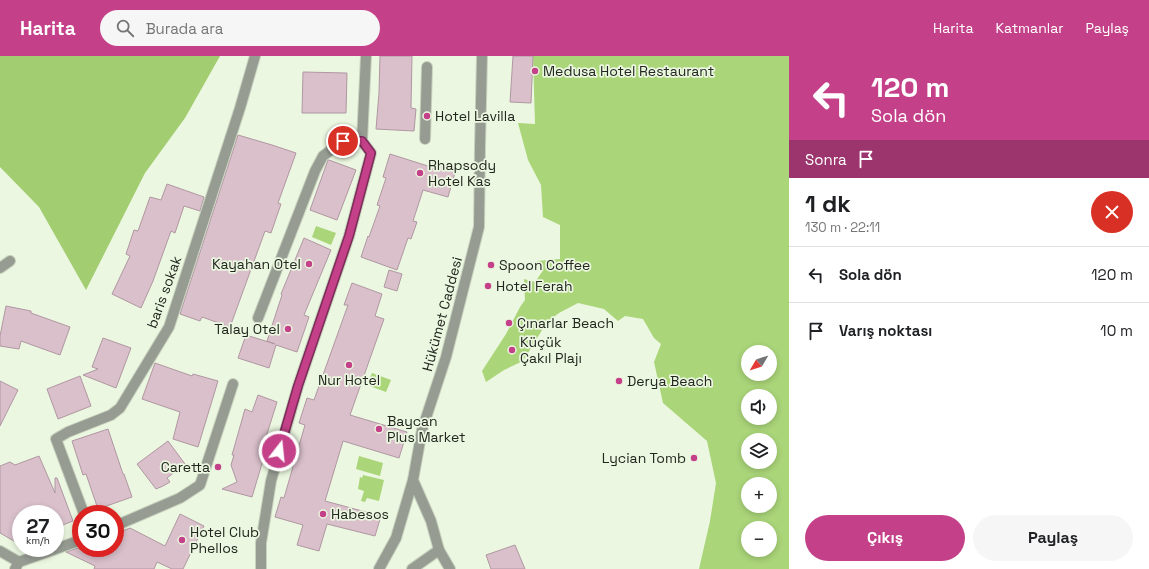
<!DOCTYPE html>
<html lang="tr">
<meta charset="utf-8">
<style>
:root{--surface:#fff;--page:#f6f6f6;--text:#202124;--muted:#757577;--line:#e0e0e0;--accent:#c44189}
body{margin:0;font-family:"Space Grotesk",sans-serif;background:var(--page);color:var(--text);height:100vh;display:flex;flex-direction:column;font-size:15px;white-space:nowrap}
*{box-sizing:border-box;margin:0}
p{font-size:13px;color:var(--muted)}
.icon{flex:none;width:22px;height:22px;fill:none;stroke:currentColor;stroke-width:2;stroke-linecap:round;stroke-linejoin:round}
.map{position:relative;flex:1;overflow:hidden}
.side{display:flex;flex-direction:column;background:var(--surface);width:360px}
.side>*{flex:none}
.guide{background:#c44189;color:#fff;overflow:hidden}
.needle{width:26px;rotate:231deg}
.controls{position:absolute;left:741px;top:289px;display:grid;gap:8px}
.controls a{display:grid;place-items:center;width:36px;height:36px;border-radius:50%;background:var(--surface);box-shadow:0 2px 6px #0003;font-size:20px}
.speed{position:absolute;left:12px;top:449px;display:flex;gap:8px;font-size:20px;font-weight:700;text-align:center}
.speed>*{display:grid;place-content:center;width:52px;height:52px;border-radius:50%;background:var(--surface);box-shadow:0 2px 6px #0003;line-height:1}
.speed small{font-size:10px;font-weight:400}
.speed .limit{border:6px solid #d22;background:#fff;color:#111}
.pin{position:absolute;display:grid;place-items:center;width:34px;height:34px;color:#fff;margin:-17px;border:2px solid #fff;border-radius:50%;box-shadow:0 1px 4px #0007}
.me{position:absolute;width:44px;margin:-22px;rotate:16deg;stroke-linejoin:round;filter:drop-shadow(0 0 3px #0008)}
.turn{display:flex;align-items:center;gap:14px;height:84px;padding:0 16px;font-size:18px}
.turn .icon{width:52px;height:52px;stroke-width:2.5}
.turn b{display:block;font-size:28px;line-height:34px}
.then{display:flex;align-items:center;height:38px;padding:0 16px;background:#0003;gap:8px;font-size:15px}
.round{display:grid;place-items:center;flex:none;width:42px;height:42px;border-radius:21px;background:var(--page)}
.head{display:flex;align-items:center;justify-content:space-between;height:68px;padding:0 16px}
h1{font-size:24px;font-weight:700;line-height:30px}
.primary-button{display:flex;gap:8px;margin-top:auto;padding:8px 16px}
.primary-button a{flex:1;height:46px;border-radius:24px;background:var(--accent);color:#fff;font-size:16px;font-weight:700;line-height:46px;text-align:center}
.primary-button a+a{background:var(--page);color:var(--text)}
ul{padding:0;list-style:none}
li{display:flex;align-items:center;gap:12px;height:56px;padding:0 16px;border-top:1px solid var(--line)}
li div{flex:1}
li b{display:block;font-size:15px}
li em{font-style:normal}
header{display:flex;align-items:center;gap:24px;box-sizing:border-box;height:56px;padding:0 20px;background:var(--accent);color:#fff}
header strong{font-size:19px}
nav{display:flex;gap:22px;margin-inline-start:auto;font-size:14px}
.search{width:280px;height:36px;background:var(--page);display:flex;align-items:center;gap:10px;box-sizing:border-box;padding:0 14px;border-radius:22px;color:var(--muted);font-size:15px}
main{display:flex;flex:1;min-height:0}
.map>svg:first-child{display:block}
</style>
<header>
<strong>Harita</strong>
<div class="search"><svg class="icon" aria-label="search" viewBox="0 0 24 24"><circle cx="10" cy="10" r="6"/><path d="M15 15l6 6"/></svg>Burada ara</div>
<nav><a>Harita</a><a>Katmanlar</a><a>Paylaş</a></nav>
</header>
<main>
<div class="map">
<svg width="789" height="513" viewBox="0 0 789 513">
<rect width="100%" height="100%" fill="#ebf7e0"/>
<polygon fill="#a3cd71" points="0,0 220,0 185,62 145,117 86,234 39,151 0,111"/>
<g fill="#aad579" fill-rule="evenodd">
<path d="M533 0H789V513H699L710 465 716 427 707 385 663 347 654 306 661 288 654 282 643 263 625 260 618 265 604 253 578 247 559 257 547 266 523 305 504 314 486 326 482 315 506 278 520 251 525 244 524 223 535 226 542 216 537 205 560 203V169L543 161 541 129 528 104 518 67 535 68ZM748 296H770V318H748ZM748 340H770V362H748ZM748 384H770V406H748ZM748 428H770V450H748ZM748 472H770V494H748Z"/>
<polygon points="316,170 336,177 331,189 312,181"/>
<polygon points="372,317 391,324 386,336 367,329"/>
<polygon points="359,400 383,407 380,420 356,413"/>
<polygon points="363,419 384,424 379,445 367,442 365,446 361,445 364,435 358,433 360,421 362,422"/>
</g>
<g fill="#d9c0cb" stroke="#b097a2">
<polygon points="380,0 412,0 411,52 416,53 414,75 376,73 379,37"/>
<polygon points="513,0 533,0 531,47 510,46"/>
<polygon points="303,16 347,17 346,57 302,57"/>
<polygon points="238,79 272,89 296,97 278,147 281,148 271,177 265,175 230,271 202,261 200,265 180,258"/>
<polygon points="390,98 431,111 433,106 456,113 448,141 423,134 413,165 417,166 411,183 408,182 397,214 361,201 368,180 369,181 380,150 377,149 386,122 383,121"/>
<polygon points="328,104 329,104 356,114 337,164 310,154"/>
<polygon points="167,128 204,141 200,155 184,150 175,177 171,175 153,225 141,252 112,238 130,200 126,198 134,174 138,175 150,141 161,144"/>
<polygon points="304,182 331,194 304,259 309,261 297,296 276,289 269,312 238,302 246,279 275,288 267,285 282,239 281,238"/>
<polygon points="389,214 402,218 397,235 384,231"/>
<polygon points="352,227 382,238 375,260 384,263 350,359 407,376 399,402 343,385 325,445 381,460 375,480 327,468 319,495 297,489 303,469 275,461 281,441 284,442 305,369 299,367 307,342 314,344 348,249 344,249"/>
<polygon points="6,250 31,255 31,257 70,271 60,299 21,285 19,293 0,290 0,280"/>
<polygon points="103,282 131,292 116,332 83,319 98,313 92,311"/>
<polygon points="155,307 192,320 193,318 218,325 198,391 173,383 180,356 142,343"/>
<polygon points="80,320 91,350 58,363 47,333"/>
<polygon points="0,325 18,334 0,370"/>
<polygon points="258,339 277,346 266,381 271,383 266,401 264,401 252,441 222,433 237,426 231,409 234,399 232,399 245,353 252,356"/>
<polygon points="108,373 123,418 124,418 132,441 98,453 86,418 83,419 72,385"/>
<polygon points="168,385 185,408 167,422 170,426 163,430 156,433 137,408"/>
<polygon points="39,400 55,437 55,422 57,422 73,465 55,472 55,458 21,458 21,489 0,477 0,410 10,406 15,409"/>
<polygon points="180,458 204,470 183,513 172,513 157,506 154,513 94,513 95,510 66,496 78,492 115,492 115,478 130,472 165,490"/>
<polygon points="515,489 525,513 491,513 486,499"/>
</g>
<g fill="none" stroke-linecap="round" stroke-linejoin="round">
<defs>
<g id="minor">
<polyline points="425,83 427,11"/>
<polyline points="362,85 366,0"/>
<polyline points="0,212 10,205"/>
<polyline points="258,262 315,115 323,100 343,85 362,85"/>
<polyline points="84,458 56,383 68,376 111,359 120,352 169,271 240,52 255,0"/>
<polyline points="115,470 180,442 200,429 233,328"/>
<polyline points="0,495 19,506"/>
<polyline points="15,513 19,506 81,484"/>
<polyline points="261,513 261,487 271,425 298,330 349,180 371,97 362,85"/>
<polyline points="379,513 396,482 413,424"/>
<polyline points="412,513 439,494"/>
<polyline points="450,513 439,494 431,465 413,424 422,374 446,301 479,171 480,90 482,0"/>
</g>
</defs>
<use href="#minor" stroke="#c7d1bd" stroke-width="12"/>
<use href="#minor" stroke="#979c93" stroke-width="10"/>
</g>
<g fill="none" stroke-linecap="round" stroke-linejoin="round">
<defs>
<polyline id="route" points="279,395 298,330 349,180 371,97 362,85 343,85"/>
</defs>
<use href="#route" stroke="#7f2a59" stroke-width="10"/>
<use href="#route" stroke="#c44189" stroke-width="7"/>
</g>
<g fill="#c44189" stroke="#ebf7e0" stroke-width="1.5">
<circle cx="535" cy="15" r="4"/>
<circle cx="427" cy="60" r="4"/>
<circle cx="420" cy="117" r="4"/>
<circle cx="309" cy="208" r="4"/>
<circle cx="491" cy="209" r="4"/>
<circle cx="488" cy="230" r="4"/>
<circle cx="509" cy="267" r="4"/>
<circle cx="288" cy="273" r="4"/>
<circle cx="512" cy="294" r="4"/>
<circle cx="349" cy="309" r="4"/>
<circle cx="619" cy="325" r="4"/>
<circle cx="379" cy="373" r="4"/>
<circle cx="694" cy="402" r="4"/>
<circle cx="218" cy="411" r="4"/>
<circle cx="323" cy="458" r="4"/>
<circle cx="182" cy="484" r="4"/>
</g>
<g text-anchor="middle" stroke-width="3.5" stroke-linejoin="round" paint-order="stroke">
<g font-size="14" fill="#22261e" stroke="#ebf7e0" text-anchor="start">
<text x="543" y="20">Medusa Hotel Restaurant</text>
<text x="435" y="65">Hotel Lavilla</text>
<text x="428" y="114">Rhapsody<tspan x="428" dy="16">Hotel Kas</tspan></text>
<text x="301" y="213" text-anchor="end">Kayahan Otel</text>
<text x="499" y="214">Spoon Coffee</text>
<text x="496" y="235">Hotel Ferah</text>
<text x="517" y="272">Çınarlar Beach</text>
<text x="280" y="278" text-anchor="end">Talay Otel</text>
<text x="520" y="291">Küçük<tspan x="520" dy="16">Çakıl Plajı</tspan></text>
<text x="349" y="329" text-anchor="middle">Nur Hotel</text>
<text x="627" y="330">Derya Beach</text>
<text x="387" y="370">Baycan<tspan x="387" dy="16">Plus Market</tspan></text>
<text x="686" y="407" text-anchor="end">Lycian Tomb</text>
<text x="210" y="416" text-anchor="end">Caretta</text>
<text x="331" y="463">Habesos</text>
<text x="190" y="481">Hotel Club<tspan x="190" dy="16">Phellos</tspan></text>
</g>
<g font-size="14" fill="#22261e" stroke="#ebf7e0">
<text transform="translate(164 236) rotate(-70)" y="5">baris sokak</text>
<text transform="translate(442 258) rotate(-75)" y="5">Hükümet Caddesi</text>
</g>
</g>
</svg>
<div class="controls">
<a><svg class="needle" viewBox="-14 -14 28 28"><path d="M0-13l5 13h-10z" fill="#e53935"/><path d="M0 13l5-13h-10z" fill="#757577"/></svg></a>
<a><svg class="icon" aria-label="sound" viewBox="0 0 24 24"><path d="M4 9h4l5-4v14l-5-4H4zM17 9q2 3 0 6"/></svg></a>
<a><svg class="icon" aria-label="layers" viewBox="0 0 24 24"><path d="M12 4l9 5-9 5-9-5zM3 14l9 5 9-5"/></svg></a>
<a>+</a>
<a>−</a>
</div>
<div class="speed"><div>27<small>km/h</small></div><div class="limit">30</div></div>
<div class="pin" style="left:343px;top:85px;background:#d93025"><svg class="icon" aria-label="arrive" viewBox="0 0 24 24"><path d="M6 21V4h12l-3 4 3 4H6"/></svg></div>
<svg class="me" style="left:279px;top:395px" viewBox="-20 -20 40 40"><circle r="17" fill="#c44189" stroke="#fff" stroke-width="3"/><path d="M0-11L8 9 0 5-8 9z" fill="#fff"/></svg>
</div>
<section class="side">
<div class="guide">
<div class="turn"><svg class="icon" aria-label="left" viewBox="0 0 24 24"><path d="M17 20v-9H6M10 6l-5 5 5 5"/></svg><div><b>120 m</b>Sola dön</div></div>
<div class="then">Sonra<svg class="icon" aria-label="arrive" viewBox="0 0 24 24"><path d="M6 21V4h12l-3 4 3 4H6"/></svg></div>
</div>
<div class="head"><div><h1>1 dk</h1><p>130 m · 22:11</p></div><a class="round" style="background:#d93025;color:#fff"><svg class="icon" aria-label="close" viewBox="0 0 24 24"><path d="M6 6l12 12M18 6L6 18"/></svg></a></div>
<ul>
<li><svg class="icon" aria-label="left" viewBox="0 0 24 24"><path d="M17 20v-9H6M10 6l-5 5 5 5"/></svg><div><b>Sola dön</b></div><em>120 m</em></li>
<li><svg class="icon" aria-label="arrive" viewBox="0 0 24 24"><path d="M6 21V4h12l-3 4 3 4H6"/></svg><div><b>Varış noktası</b></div><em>10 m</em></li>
</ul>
<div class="primary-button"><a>Çıkış</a><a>Paylaş</a></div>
</section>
</main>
